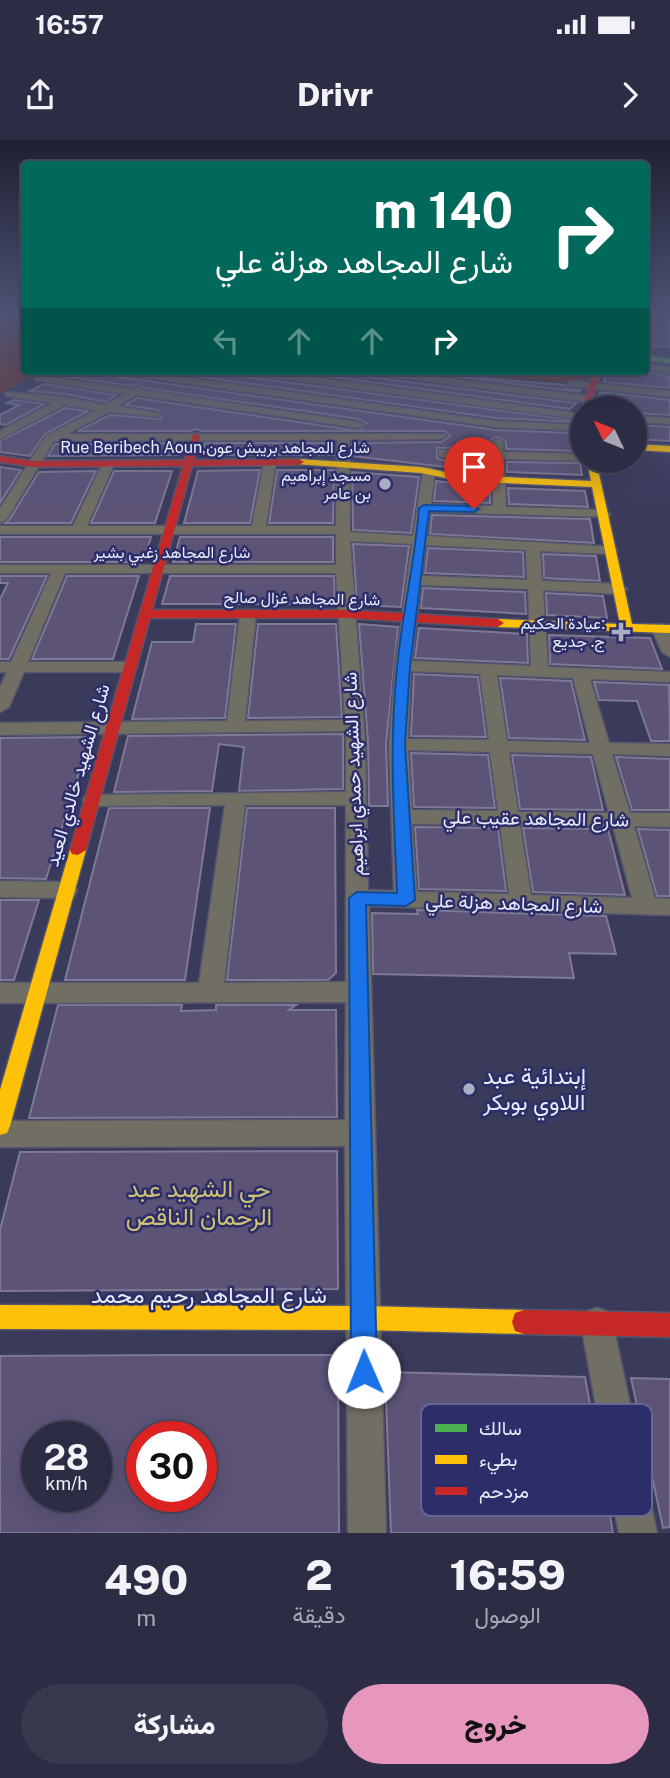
<!DOCTYPE html>
<html lang="ar">
<meta charset="utf-8">
<style>
:root{--surface:#2c2c44;--page:#38384f;--text:#f1f3f6;--muted:#a6a7b2;--line:#48485d;--accent:#e797bd}
body{margin:0;font-family:"Public Sans",Vazirmatn,sans-serif;background:var(--page);color:var(--text);direction:rtl;height:100vh;display:flex;flex-direction:column;font-size:26px;white-space:nowrap}
*{box-sizing:border-box;margin:0}
p{font-size:23px;color:var(--muted)}
.icon{flex:none;width:38px;height:38px;fill:none;stroke:currentColor;stroke-width:2;stroke-linecap:round;stroke-linejoin:round}
.map{position:relative;height:1393px;overflow:hidden;direction:ltr}
.side{display:flex;flex-direction:column;background:var(--surface);flex:1}
.side>*{flex:none}
.hud{position:absolute;left:21px;top:21px;width:628px;height:214px;border-radius:7px;box-shadow:0 7px 28px #0002,0 0 0 2px var(--line);direction:rtl;background:#00695c;color:#fff;overflow:hidden}
.needle{width:46px;rotate:313deg}
.tools{position:absolute;left:570px;top:256px;display:grid;gap:14px}
.tools a{display:grid;place-items:center;width:77px;height:77px;border-radius:50%;background:var(--surface);box-shadow:0 7px 28px #0002,0 0 0 2px var(--line);font-size:35px}
.speed{position:absolute;left:21px;top:1281px;display:flex;gap:14px;font-size:35px;font-weight:700;text-align:center}
.speed>*{display:grid;place-content:center;width:91px;height:91px;border-radius:50%;background:var(--surface);box-shadow:0 7px 28px #0002,0 0 0 2px var(--line);line-height:1}
.speed small{font-size:18px;font-weight:400}
.speed .limit{border:10px solid #d22;background:#fff;color:#111}
.pin{position:absolute;display:grid;place-items:center;width:60px;height:60px;color:#fff;margin:-72px -30px;border-radius:50% 50% 50% 0;rotate:-45deg;box-shadow:0 0 7px #0007}
.pin .icon{rotate:45deg}
.me{position:absolute;width:77px;margin:-38px;rotate:359deg;stroke-linejoin:round;filter:drop-shadow(0 0 5px #0008)}
.turn{display:flex;align-items:center;gap:24px;height:147px;padding:0 21px;font-size:32px}
.turn .icon{width:91px;height:91px;stroke-width:2.5}
.turn b{display:block;font-size:49px;line-height:60px}
.lanes{display:flex;align-items:center;height:66px;padding:0 21px;background:#0003;justify-content:center;gap:35px;direction:ltr}
.lanes .off{opacity:.35}
.eta{display:flex;justify-content:space-evenly;align-items:center;height:119px;text-align:center}
.eta b{font-size:42px;font-weight:800;line-height:49px}
.action{display:flex;gap:14px;margin-top:auto;padding:14px 21px}
.action a{flex:1;height:80px;border-radius:42px;background:var(--accent);color:#111;font-size:28px;font-weight:800;line-height:80px;text-align:center}
.action a+a{background:var(--page);color:var(--text)}
.status{display:flex;justify-content:space-between;align-items:center;height:49px;padding:0 35px;background:var(--surface);direction:ltr}
.status svg{height:19px;fill:currentColor}
header{display:flex;justify-content:space-between;align-items:center;height:91px;padding:0 21px;background:var(--surface);font-size:32px;font-weight:800}
.map>svg:first-child{display:block}
</style>
<div class="status"><b>16:57</b><svg viewBox="0 0 49 12"><path d="M0 12V9h3v3zM5 12V6h3v6zM10 12V3h3v9zM15 12V0h3v12zM26 1h20v11H26zM47 4h2v5h-2z"/></svg></div>
<header><svg class="icon" aria-label="forward" viewBox="0 0 24 24"><path d="M9 5l7 7-7 7"/></svg>Drivr<svg class="icon" aria-label="share" viewBox="0 0 24 24"><path d="M12 15V3M7 8l5-5 5 5M5 13v7h14v-7"/></svg></header>
<div class="map">
<svg width="670" height="1393" viewBox="0 0 670 1393">
<rect width="100%" height="100%" fill="#3a3a5b"/>
<g fill="#76301c">
<polygon points="0,174 24,174 24,231 44,231 0,253"/>
<polygon points="496,231 589,231 583,244 491,237"/>
</g>
<g fill="#5c5377" stroke="#7e7995" stroke-width="2" fill-rule="evenodd">
<polygon points="646,174 670,174 670,207 646,206"/>
<polygon points="70,231 111,231 118,237 496,290 575,293 578,311 506,309 506,302 498,297 490,300 488,308 437,308 437,318 442,320 489,321 490,332 352,316 352,303 441,302 450,296 445,291 202,291 197,289 190,291 78,291 110,275 161,279 159,270 125,265 137,258 359,291 367,284 359,279 144,248 139,243 132,246 61,236"/>
<polygon points="158,231 239,231 246,237 572,280 573,282 496,278"/>
<polygon points="288,231 362,231 369,237 576,263 570,269"/>
<polygon points="413,231 486,231 480,238 565,245 568,249 581,250 580,252"/>
<polygon points="606,231 645,231 669,237 670,248 604,242"/>
<polygon points="44,244 116,255 105,262 66,254 30,251"/>
<polygon points="600,252 670,260 670,275 635,273 635,268 596,268"/>
<polygon points="14,260 44,264 6,285 0,284 0,275 19,265 7,263"/>
<polygon points="65,268 88,271 45,294 30,316 0,312 0,301"/>
<polygon points="635,285 670,287 670,301 635,299"/>
<polygon points="183,303 179,315 48,316 55,304"/>
<polygon points="205,303 334,303 334,315 201,315"/>
<polygon points="507,322 580,323 582,335 507,332"/>
<polygon points="0,327 21,330 0,363"/>
<polygon points="260,330 250,383 184,383 198,331"/>
<polygon points="277,330 334,330 333,383 269,383"/>
<polygon points="96,331 71,383 5,383 9,380 39,332"/>
<polygon points="114,331 172,331 155,383 91,383"/>
<polygon points="352,332 419,337 411,393 353,390"/>
<polygon points="436,341 490,347 490,363 434,361"/>
<polygon points="508,348 585,351 588,367 509,364"/>
<polygon points="432,375 590,379 594,403 430,394"/>
<polygon points="0,397 151,397 143,422 0,422"/>
<polygon points="180,397 333,397 333,422 173,422"/>
<polygon points="353,404 409,406 401,467 357,465"/>
<polygon points="428,408 523,412 524,437 425,433"/>
<polygon points="543,414 596,416 600,441 544,438"/>
<polygon points="0,436 47,436 9,519 0,519 0,459 8,443 0,443"/>
<polygon points="67,436 139,436 113,519 32,519"/>
<polygon points="170,436 334,436 335,464 162,464"/>
<polygon points="423,448 525,452 526,474 421,468"/>
<polygon points="546,453 603,456 607,478 547,475"/>
<polygon points="196,484 236,484 225,578 132,579 152,502 193,502"/>
<polygon points="258,484 336,484 342,577 248,578"/>
<polygon points="359,484 398,487 386,604 388,666 369,666 368,601"/>
<polygon points="419,488 527,494 528,523 415,518"/>
<polygon points="549,495 650,498 662,529 550,524"/>
<polygon points="414,534 478,537 486,597 411,596"/>
<polygon points="500,538 571,541 585,600 509,598"/>
<polygon points="594,542 669,545 670,601 651,601 637,561 599,560"/>
<polygon points="343,594 343,649 239,651 244,607 219,604 212,651 114,652 128,596"/>
<polygon points="90,597 46,739 0,738 0,598"/>
<polygon points="411,613 488,615 495,668 414,667"/>
<polygon points="512,615 591,617 603,670 520,669"/>
<polygon points="616,617 670,619 670,670 632,670"/>
<polygon points="109,668 210,668 185,840 65,840"/>
<polygon points="247,668 335,668 336,833 328,840 227,840"/>
<polygon points="415,687 498,688 506,751 419,749"/>
<polygon points="523,688 608,689 625,755 533,752"/>
<polygon points="638,689 670,690 670,756 657,756"/>
<polygon points="0,760 39,760 14,840 0,840"/>
<polygon points="417,770 606,776 616,814 569,813 574,838 373,834 372,773 418,774"/>
<polygon points="58,865 182,865 181,871 216,870 216,865 296,865 289,870 336,870 337,977 29,978"/>
<polygon points="337,1011 338,1149 0,1151 0,1090 20,1012"/>
<path d="M172 1215H338L339 1393H0V1216ZM37 1297H96V1356H37ZM142 1297H201V1356H142Z"/>
<polygon points="385,1232 585,1237 613,1393 391,1393"/>
<polygon points="631,1238 670,1239 670,1387 663,1388"/>
</g>
<g fill="none" stroke-linecap="round" stroke-linejoin="round">
<defs>
<g id="street">
<polygon points="646,223 670,228 670,234 646,229"/>
<polygon points="113,231 139,231 496,281 583,285 583,291 496,287 118,234"/>
<polygon points="241,231 268,231 570,272 575,275 570,278 246,234"/>
<polygon points="364,231 392,231 587,256 592,259 587,262 369,234"/>
<path d="M39 235 132 249 139 246 143 250 359 282 365 285 359 288 136 255 118 266 159 273V277L109 272 67 294H445L447 296 441 299 349 300 350 392 413 396 423 331 429 327 435 331 431 364 493 366 492 318 443 317 439 316V310L491 311V302L497 299 503 302V312L583 314V320L587 321 504 319 506 367 603 370 610 374 608 377 430 372 427 396 615 407 617 410 610 414 540 411 542 441 619 444 627 449 619 454 543 450 548 527 670 532V542L590 539 609 603 670 604V616L612 614 630 673H670V687L634 686 655 758 670 759V775L369 766 386 1393H348L345 1006 0 1007V981L345 980 346 862 0 863V843H199L225 665 93 666 86 665 83 660 86 655 346 652V591L0 595V583L227 581 240 474 248 469 256 474 245 581 345 580 336 433H65L28 522H129L137 527 129 532H24L9 567 0 572V547L7 532H0V522H11L51 433H0V425H336V394H0V386H73L102 324 108 320 114 324 87 386H252L264 322 270 318 276 322 266 386H336L337 300 54 301 7 379 0 383V368L46 296 96 270 65 265 0 299V291L52 263 6 256V252L66 257 105 265 124 254 35 240V236ZM350 401 412 404 395 526 389 604 394 751 368 750 365 601ZM426 405 526 410 527 440 422 436ZM421 445 528 449 531 526 412 521ZM411 531 480 534 489 600 408 599ZM497 535 573 538 590 603 507 601ZM408 610 490 612 498 671 412 670ZM509 612 593 614 609 673 518 672ZM245 665H346V842L224 843ZM412 684 500 685 509 754 417 752ZM520 685 613 686 632 758 531 755Z"/>
<polygon points="572,241 670,251 670,257 568,246 568,242"/>
<polygon points="635,276 670,278 670,284 635,282"/>
<polygon points="660,484 666,486 670,493 670,517 662,512 652,489"/>
<polygon points="0,741 66,742 74,744 77,750 74,756 66,758 0,757"/>
<polygon points="597,1168 609,1172 613,1184 657,1393 619,1393 581,1184 585,1172"/>
</g>
<polygon id="fast" points="646,216 670,219 670,223 646,220"/>
<g id="slow">
<polygon points="635,304 670,306 670,312 635,310"/>
<polygon points="299,319 421,327 460,335 591,341 587,320 596,320 632,484 670,485 670,493 498,487 492,483 498,479 620,484 592,347 460,341 421,333 296,324 296,320"/>
<polygon points="78,705 86,710 10,986 7,993 0,995 0,950 70,710"/>
<polygon points="0,1165 363,1166 524,1170 533,1173 536,1182 533,1191 524,1194 363,1190 0,1189"/>
</g>
<g id="jam">
<polygon points="593,231 601,231 589,268 582,270"/>
<polygon points="196,293 200,296 194,320 299,319 304,322 299,325 192,326 152,470 346,470 498,479 504,483 498,487 346,478 150,478 86,710 78,715 72,714 70,710 183,326 33,327 0,322 0,316 33,321 185,320 192,296"/>
<polygon points="524,1170 670,1173 670,1197 524,1194 515,1191 512,1182 515,1173"/>
</g>
</defs>
<use href="#street" stroke="#55556f" stroke-width="3"/>
<use href="#fast" stroke="#55556f" stroke-width="3"/>
<use href="#slow" stroke="#55556f" stroke-width="3"/>
<use href="#jam" stroke="#55556f" stroke-width="3"/>
<use href="#street" fill="#716e63" fill-rule="evenodd"/>
<use href="#fast" fill="#4caf50" fill-rule="evenodd"/>
<use href="#slow" fill="#ffc107" fill-rule="evenodd"/>
<use href="#jam" fill="#c62828" fill-rule="evenodd"/>
</g>
<linearGradient id="sky" x2="0" y2="1"><stop stop-color="#202032"/><stop offset="0.47" stop-color="#4f5577"/><stop offset="1" stop-color="#4f5577" stop-opacity="0"/></linearGradient>
<rect width="670" height="369" fill="url(#sky)"/>
<path fill="#1a73e8" stroke="#114b97" stroke-width="2" d="M424 365 474 366 479 369 474 372 429 371 410 526 405 604 415 760 406 766 366 765 377 1232 373 1241 364 1244 355 1241 351 1232 349 758 357 752 397 753C394 678 389 603 397 528 402 474 415 422 419 368Z"/>
<g fill="#abadc2" stroke="#2c2d69" stroke-width="2.5">
<circle cx="385" cy="344" r="7"/>
<path d="M617.5 481.5h7v7h7v7h-7v7h-7v-7h-7v-7h7z"/>
<circle cx="469" cy="949" r="7"/>
</g>
<g text-anchor="middle" stroke-width="5" stroke-linejoin="round" paint-order="stroke">
<g font-size="16" fill="#e8ebfa" stroke="#2c2d69">
<text x="215" y="313">Rue Beribech Aoun,شارع المجاهد بريبش عون</text>
<text x="172" y="418">شارع المجاهد زغبي بشير</text>
<text transform="translate(302 458) rotate(1)" y="6">شارع المجاهد غزال صالح</text>
</g>
<g font-size="16" fill="#e8ebfa" stroke="#2c2d69" text-anchor="end">
<text x="371" y="341">مسجد إبراهيم<tspan x="371" dy="18">بن عامر</tspan></text>
<text x="605" y="489">عيادة الحكيم:<tspan x="605" dy="18">ج. جديع</tspan></text>
</g>
<g font-size="19" fill="#e8ebfa" stroke="#2c2d69">
<text transform="translate(353 634) rotate(-92)" y="7">شارع الشهيد حمدي ابراهيم</text>
<text transform="translate(77 635) rotate(-74)" y="7">شارع الشهيد خالدي العيد</text>
<text transform="translate(536 678) rotate(1)" y="7">شارع المجاهد عقيب علي</text>
<text transform="translate(514 763) rotate(2)" y="7">شارع المجاهد هزلة علي</text>
</g>
<g font-size="23" fill="#e8ebfa" stroke="#2c2d69" text-anchor="start">
<text x="483" y="944">إبتدائية عبد<tspan x="483" dy="26">اللاوي بوبكر</tspan></text>
</g>
<g font-size="23" fill="#e8ebfa" stroke="#2c2d69">
<text x="209" y="1163">شارع المجاهد رحيم محمد</text>
</g>
<g font-size="24" fill="#d1c375" stroke="#2c2d69">
<text x="199" y="1057">حي الشهيد عبد<tspan x="199" dy="28">الرحمان الناقص</tspan></text>
</g>
</g>
<rect x="421" y="1264" width="231" height="112" rx="10" fill="#2c2d69" stroke="#646694" stroke-width="2"/>
<rect x="435" y="1284" width="32" height="8" fill="#4caf50"/>
<rect x="435" y="1315" width="32" height="9" fill="#ffc107"/>
<rect x="435" y="1347" width="32" height="8" fill="#c62828"/>
<g font-size="19" fill="#e8ebfa">
<text x="479" y="1295">سالك</text>
<text x="479" y="1326">بطيء</text>
<text x="479" y="1358">مزدحم</text>
</g>
</svg>
<div class="tools">
<a><svg class="needle" viewBox="-14 -14 28 28"><path d="M0-13l5 13h-10z" fill="#e53935"/><path d="M0 13l5-13h-10z" fill="#a6a7b2"/></svg></a>
</div>
<div class="speed"><div>28<small>km/h</small></div><div class="limit">30</div></div>
<div class="pin" style="left:474px;top:369px;background:#d93025"><svg class="icon" aria-label="arrive" viewBox="0 0 24 24"><path d="M6 21V4h12l-3 4 3 4H6"/></svg></div>
<svg class="me" style="left:364px;top:1232px" viewBox="-20 -20 40 40"><circle r="19" fill="#fff"/><path d="M0-13L10 11 0 6-10 11z" fill="#1a73e8"/></svg>
<div class="hud">
<div class="turn"><svg class="icon" aria-label="right" viewBox="0 0 24 24"><path d="M7 20v-9h11M14 6l5 5-5 5"/></svg><div><b>140 m</b>شارع المجاهد هزلة علي</div></div>
<div class="lanes"><svg class="icon off" aria-label="left" viewBox="0 0 24 24"><path d="M17 20v-9H6M10 6l-5 5 5 5"/></svg><svg class="icon off" aria-label="ahead" viewBox="0 0 24 24"><path d="M12 20V5M6 11l6-6 6 6"/></svg><svg class="icon off" aria-label="ahead" viewBox="0 0 24 24"><path d="M12 20V5M6 11l6-6 6 6"/></svg><svg class="icon" aria-label="right" viewBox="0 0 24 24"><path d="M7 20v-9h11M14 6l5 5-5 5"/></svg></div>
</div>
</div>
<section class="side">
<div class="eta">
<div><b>16:59</b><p>الوصول</p></div>
<div><b>2</b><p>دقيقة</p></div>
<div><b>490</b><p>m</p></div>
</div>
<div class="action"><a>خروج</a><a>مشاركة</a></div>
</section>
